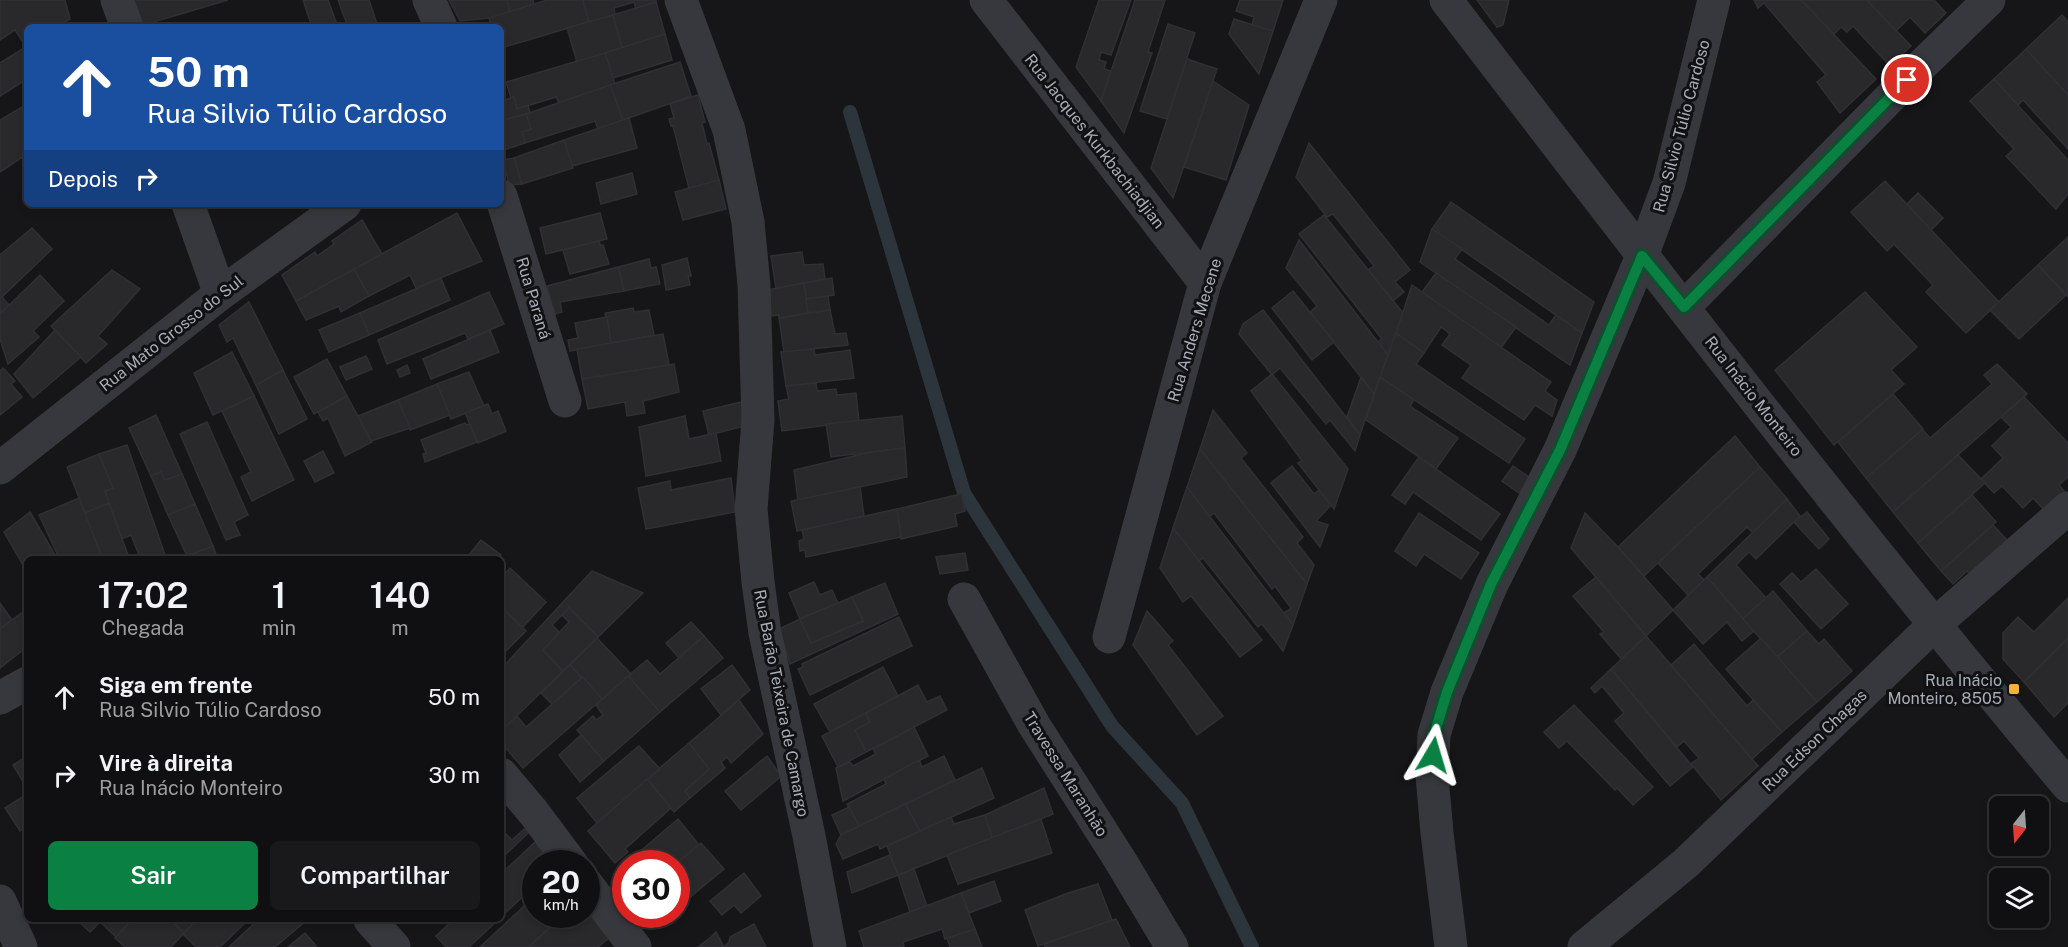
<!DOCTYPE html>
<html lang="pt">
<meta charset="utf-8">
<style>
:root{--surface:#101012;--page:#19191b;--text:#f1f3f6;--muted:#9c9d9f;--line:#303032;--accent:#0b8043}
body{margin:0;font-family:"Public Sans",sans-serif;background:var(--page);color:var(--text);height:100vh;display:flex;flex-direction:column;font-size:22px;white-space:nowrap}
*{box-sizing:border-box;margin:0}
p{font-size:20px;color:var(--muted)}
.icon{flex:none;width:33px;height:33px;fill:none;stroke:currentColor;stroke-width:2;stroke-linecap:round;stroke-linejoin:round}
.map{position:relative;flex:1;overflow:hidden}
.sheet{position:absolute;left:24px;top:556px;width:480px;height:366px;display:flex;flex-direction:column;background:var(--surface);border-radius:9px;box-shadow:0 3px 9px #0003,0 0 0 2px var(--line)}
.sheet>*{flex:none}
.guide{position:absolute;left:24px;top:24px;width:480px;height:183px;border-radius:9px;box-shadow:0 3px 9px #0003,0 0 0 2px var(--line);background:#1a4fa0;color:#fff;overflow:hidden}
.needle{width:39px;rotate:197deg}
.controls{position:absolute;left:1989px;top:796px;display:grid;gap:12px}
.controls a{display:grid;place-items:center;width:60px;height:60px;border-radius:9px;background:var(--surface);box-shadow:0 3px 9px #0003,0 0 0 2px var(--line);font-size:30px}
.speed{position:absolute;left:522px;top:850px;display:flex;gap:12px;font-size:30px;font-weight:700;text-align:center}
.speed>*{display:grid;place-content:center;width:78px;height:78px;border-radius:50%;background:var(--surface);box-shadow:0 3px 9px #0003,0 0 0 2px var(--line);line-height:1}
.speed small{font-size:15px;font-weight:400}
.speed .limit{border:9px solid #d22;background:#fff;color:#111}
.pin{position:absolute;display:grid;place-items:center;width:51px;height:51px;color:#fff;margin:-26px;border:3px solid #fff;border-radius:50%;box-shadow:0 2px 6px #0007}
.me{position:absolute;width:66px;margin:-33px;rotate:7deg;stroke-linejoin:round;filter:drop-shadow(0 0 4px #0008)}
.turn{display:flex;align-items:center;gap:21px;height:126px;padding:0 24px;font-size:27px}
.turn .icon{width:78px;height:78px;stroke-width:2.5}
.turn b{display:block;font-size:42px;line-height:51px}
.then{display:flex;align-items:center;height:57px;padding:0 24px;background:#0003;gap:12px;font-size:22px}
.eta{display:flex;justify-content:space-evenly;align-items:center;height:102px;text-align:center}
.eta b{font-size:36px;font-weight:600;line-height:42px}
.action{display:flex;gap:12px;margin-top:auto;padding:12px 24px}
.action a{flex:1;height:69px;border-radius:9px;background:var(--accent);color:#fff;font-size:24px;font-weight:600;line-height:69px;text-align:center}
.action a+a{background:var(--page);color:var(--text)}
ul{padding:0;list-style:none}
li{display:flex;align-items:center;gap:18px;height:78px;padding:0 24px}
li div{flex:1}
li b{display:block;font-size:22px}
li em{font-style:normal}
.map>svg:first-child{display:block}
</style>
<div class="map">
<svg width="2068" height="947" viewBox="0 0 2068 947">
<rect width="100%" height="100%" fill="#161618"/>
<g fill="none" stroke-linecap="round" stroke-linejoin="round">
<polyline stroke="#2c353c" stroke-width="14" points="850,112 964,493 1112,726 1182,803 1252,947"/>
</g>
<g fill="#29292c" stroke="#303034" stroke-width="1.5">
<polygon points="2,0 65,0 70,19 57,27 27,27 26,47 15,30 0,40 0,1"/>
<polygon points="133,0 228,0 140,26"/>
<polygon points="303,0 328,0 338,27 312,27"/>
<polygon points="338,0 370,0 369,0 378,27 348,27"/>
<polygon points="449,0 507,0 510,12 489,18 460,21"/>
<polygon points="507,0 533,0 534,4 510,12"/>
<polygon points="547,0 583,0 589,22 501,48 501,27 491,27 489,18"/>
<polygon points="583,0 656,0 656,2 636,9 634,2 614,8 615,15 589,22"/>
<polygon points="1099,0 1131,0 1111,55 1101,52 1099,60 1106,62 1104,69 1111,71 1101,101 1076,67"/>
<polygon points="1135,0 1165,0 1148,52 1152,53 1124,133 1101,101"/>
<polygon points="1240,0 1283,0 1273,31 1252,25 1254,17 1236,11"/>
<polygon points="1477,0 1509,0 1503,25 1497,27"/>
<polygon points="1754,0 1801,0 1876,79 1840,113 1817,82 1826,75 1764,3 1758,8"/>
<polygon points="1801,0 1867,0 1911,46 1890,66 1853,26 1847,32 1841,27 1834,34"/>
<polygon points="1867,0 1934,0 1946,13 1925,33 1910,17 1896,31"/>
<polygon points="656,2 665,34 622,48 613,15"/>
<polygon points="613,15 622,48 577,62 567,28"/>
<polygon points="2062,15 2068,22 2068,95 2026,49"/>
<polygon points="1234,19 1273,31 1259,74 1229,34"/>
<polygon points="1168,24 1195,33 1167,119 1140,111"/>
<polygon points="665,34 672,60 613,78 605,53"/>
<polygon points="27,46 27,79 0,96 0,63"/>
<polygon points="2026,49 2068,95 2068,149 2023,100 2018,105 1994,79"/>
<polygon points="605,53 615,84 559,103 556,97 517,109 514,97 511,98 506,82"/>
<polygon points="1187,59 1217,69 1173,198 1151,168"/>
<polygon points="680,62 691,96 623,120 610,85"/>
<polygon points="1994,79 2068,160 2068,194 2056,209 2006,156 2014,149 1970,101"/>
<polygon points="1213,81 1249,105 1226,180 1184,167"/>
<polygon points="610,85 623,120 598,129 595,121 525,143 522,132 531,129 526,114"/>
<polygon points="698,95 705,122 702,123 707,144 709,143 719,180 689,188 673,126 671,126 669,119 674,118 670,104"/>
<polygon points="514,97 517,109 528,105 530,113 501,121 501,101"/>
<polygon points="27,104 27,154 0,172 0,120"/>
<polygon points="526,114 531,129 522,132 525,143 501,151 501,121"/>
<polygon points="629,118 637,148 572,166 564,140"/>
<polygon points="564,140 573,168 522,184 514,158"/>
<polygon points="1309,143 1410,270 1395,282 1404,292 1393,301 1368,270 1374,266 1333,214 1327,217 1296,177"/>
<polygon points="514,158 522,184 509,185 503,160"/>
<polygon points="632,173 637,194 601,204 596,183"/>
<polygon points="719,180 726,209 683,220 675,192"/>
<polygon points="1885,181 1999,302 1966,333 1926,292 1933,285 1894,244 1887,251 1851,212"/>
<polygon points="1918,193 1943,218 1931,230 1907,204"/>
<polygon points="1451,202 1594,302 1582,333 1432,229"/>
<polygon points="457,213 482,261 416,288 410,275 369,296 354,269"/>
<polygon points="600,213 607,239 546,254 540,228"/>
<polygon points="1324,215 1403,313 1388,355 1378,342 1382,339 1299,234"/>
<polygon points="362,220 382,254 296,301 282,275 315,252 317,256 334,244 332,241"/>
<polygon points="32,228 52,249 2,297 9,305 0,314 0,255"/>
<polygon points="1432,229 1462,249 1455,259 1549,325 1556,315 1582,333 1570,365 1420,262"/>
<polygon points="2068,237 2068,297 2038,265"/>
<polygon points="1299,240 1388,355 1374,394 1310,312 1317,306 1286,268"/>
<polygon points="599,241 600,245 603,245 609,264 570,274 563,250"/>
<polygon points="802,252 804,265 823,264 825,279 776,288 771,256"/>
<polygon points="687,258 691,276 688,276 690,285 666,290 662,265"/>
<polygon points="649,259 651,268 656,267 660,284 624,291 618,267"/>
<polygon points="2038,265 2066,295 2019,339 1990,310"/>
<polygon points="618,267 624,291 560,302 562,312 555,314 547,286"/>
<polygon points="354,269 369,296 341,312 339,306 306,320 296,301"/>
<polygon points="112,270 140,289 98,336 107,344 86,363 51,326"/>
<polygon points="1436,273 1516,327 1501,348 1422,292"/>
<polygon points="40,275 64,301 33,331 39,337 8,364 0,339 0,314"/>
<polygon points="441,278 450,300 369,335 360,313"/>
<polygon points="832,278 834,295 806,299 804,283"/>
<polygon points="804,283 808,313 779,318 779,315 771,316 767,290"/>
<polygon points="1412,285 1551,382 1545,391 1557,400 1552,416 1535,405 1524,420 1462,378 1471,365 1442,345 1450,334 1441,327 1424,353 1396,333"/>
<polygon points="1293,291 1334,342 1312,360 1272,308"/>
<polygon points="489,292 504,324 468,339 465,333 387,364 378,340"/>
<polygon points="1865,292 1917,347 1891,370 1904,384 1834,445 1775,370"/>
<polygon points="828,296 830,310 808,313 806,299"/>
<polygon points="249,302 283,370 256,385 233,338 227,342 219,325"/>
<polygon points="633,308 634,312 649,310 654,335 611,343 605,313"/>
<polygon points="830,310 835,334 846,333 848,345 784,352 779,318"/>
<polygon points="1263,310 1360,435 1355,451 1330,420 1326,424 1280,368 1272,375 1239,334 1243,324"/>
<polygon points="360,313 369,335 329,352 319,330"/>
<polygon points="607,317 611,343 570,351 568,340 578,338 575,323"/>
<polygon points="55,330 81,357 33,398 14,374"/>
<polygon points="490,330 499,352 431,379 423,359"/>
<polygon points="1396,333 1424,353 1416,364 1525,439 1509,463 1380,377"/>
<polygon points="663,334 669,365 582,379 577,349"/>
<polygon points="814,349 815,355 850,350 854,378 786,386 781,352"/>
<polygon points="232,352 254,396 213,415 194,373"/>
<polygon points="366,356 372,369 346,380 340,367"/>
<polygon points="327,359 347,396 314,414 294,377"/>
<polygon points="674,364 679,392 643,401 645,413 627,416 625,402 588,409 582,379"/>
<polygon points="1997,364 2027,394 1893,512 1866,478 1922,429 1930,438 1992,384 1984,375"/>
<polygon points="407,365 410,373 400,377 397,370"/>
<polygon points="3,368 15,381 11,384 22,397 0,415 0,371"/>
<polygon points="283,370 307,419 279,434 256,385"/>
<polygon points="469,372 484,406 451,419 437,384"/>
<polygon points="1272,374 1348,469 1334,509 1298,463 1302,461 1251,391"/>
<polygon points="1361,377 1374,394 1360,435 1347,417"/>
<polygon points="1380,377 1414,400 1410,406 1458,438 1436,469 1366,420"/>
<polygon points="816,383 817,391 836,389 837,395 856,393 859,421 782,431 778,401 789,399 786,386"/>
<polygon points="437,384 450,415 410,430 398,400"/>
<polygon points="1893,394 1923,429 1866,478 1838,442"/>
<polygon points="254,396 294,480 252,501 241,477 251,472 222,411"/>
<polygon points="347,396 372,442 345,456 328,418 323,421 318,412"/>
<polygon points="2024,397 2068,443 2068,477 2059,485 2065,492 2045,511 2033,498 2023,508 2002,486 1994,493 1981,479 2003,458 1992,446 2011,427 2001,417"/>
<polygon points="398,400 410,428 371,441 358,416"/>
<polygon points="745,401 741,427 709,435 703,411"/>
<polygon points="488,404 492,414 498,411 506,431 478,443 465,413"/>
<polygon points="1213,410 1247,453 1241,458 1303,537 1297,543 1314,565 1307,584 1200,449"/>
<polygon points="156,415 182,474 165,480 161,472 151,476 129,428"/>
<polygon points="685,416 689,439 716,433 721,461 646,476 639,427"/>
<polygon points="902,416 905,448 831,457 826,424"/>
<polygon points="207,422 248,515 234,522 240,535 226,540 180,434"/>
<polygon points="465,423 466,425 470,424 477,442 425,462 423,454 426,453 421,440"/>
<polygon points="1735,436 1760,467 1644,576 1618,547"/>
<polygon points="127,445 165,555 153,560 141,560 131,535 122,539 105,491 113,488 99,454"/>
<polygon points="905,448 907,477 798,500 794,470 871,452"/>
<polygon points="1200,449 1307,584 1293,625 1284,613 1291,608 1275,586 1272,589 1214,513 1209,517 1187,487"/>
<polygon points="323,451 334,473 315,482 304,461"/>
<polygon points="99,454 113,488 105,491 109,503 85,513 67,467"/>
<polygon points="1958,455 1985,483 1918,543 1893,512"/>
<polygon points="1419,457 1500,514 1481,540 1413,492 1405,504 1392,495"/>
<polygon points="1292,466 1314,494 1319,490 1331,505 1316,521 1328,525 1320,547 1271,483"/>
<polygon points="1513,466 1529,477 1522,495 1502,481"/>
<polygon points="1760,467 1787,499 1753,533 1747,527 1698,574 1704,580 1688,595 1658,563"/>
<polygon points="161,472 165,480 182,474 195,504 168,515 151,476"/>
<polygon points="731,478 735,512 646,529 638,488 670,481 671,490"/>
<polygon points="860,487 864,516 797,531 791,501"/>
<polygon points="1187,487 1293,625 1283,651 1262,624 1258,627 1203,558 1199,561 1173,528"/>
<polygon points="961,494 965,511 955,514 957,526 901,539 897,509"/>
<polygon points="1972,495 1996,522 1941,571 1918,543"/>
<polygon points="79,498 101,554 89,560 60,560 39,515"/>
<polygon points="1787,499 1800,516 1756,559 1749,552 1736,565 1766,598 1743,619 1707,577"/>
<polygon points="109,503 122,539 130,560 103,560 85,513"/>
<polygon points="195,504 213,546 187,556 168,515"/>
<polygon points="897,509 901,537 806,557 805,550 800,551 799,541 804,539 802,530"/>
<polygon points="30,512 58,560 27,560 27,572 4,532"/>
<polygon points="1807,512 1829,539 1819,549 1794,522"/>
<polygon points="1419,513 1479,553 1461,579 1424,554 1416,566 1395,551"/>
<polygon points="1585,513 1618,547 1673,610 1646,636 1571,548"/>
<polygon points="1993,525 2008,541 1970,575 1967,571 1953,584 1941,571"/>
<polygon points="1173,528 1262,640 1240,657 1191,596 1183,602 1160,568"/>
<polygon points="481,540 501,555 497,560 465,560"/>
<polygon points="213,546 218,560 188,560 187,556"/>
<polygon points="965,553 968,570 940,574 936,557"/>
<polygon points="510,568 546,602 523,627 501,607 501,578"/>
<polygon points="1816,569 1848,604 1821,629 1780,584 1792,573 1801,582"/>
<polygon points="592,571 643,593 598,637 569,608 552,625 560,633 543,650 563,671 501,731 501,669"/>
<polygon points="1596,577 1646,636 1621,659 1600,634 1604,632 1573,596"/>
<polygon points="1707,577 1754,631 1742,641 1727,622 1703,644 1673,610"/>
<polygon points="814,582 820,595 832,590 838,603 800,619 789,593"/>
<polygon points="885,583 898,614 790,664 779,629 800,619 811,643 863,621 852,597"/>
<polygon points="1773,591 1807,631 1777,657 1743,619"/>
<polygon points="852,597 863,621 811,643 800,619"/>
<polygon points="2068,598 2068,638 2024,682 2003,659 2003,633 2018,617 2034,632"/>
<polygon points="0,603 12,620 0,629"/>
<polygon points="501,607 526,631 501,656 503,658 501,660 501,653 503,651 501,649"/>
<polygon points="569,608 598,637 563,671 543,650 569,622 562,615"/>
<polygon points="27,609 27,647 0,668 0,629"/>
<polygon points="1147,611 1173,641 1168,645 1223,716 1197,735 1133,645"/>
<polygon points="899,617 912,646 810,695 798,669 803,667 802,664"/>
<polygon points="691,622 704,636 679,658 666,643"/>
<polygon points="1807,631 1819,644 1824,639 1852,671 1817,702 1777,657"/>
<polygon points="704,636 723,658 660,712 628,676 647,660 660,674"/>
<polygon points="1646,636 1758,766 1721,800 1691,764 1699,758 1684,741 1677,747 1611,669"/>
<polygon points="597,638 631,674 602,699 570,665"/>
<polygon points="1761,638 1817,702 1782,732 1726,669"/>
<polygon points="2068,638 2068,703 2054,717 2024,682"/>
<polygon points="1694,644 1747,706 1753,700 1782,732 1752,759 1671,665"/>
<polygon points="570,665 581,678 552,704 541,693"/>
<polygon points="732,665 750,690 721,715 701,689"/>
<polygon points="883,667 898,696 830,732 814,704"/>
<polygon points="1611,669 1693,767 1670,786 1615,721 1624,713 1602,686 1595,693 1591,688"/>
<polygon points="628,676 660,712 604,761 577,730 593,716 596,720 603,715 596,705"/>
<polygon points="583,677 602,699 523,768 501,743 501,731 517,716 526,727"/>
<polygon points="918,685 927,702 940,696 947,710 866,752 855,730 870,722 866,713"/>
<polygon points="739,700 763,734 731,763 727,757 721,762 725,768 690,798 685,791 709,769 689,743"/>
<polygon points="1574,705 1653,787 1633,805 1617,788 1615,790 1567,741 1559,748 1544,732"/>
<polygon points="866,713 870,722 855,730 866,752 838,767 822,736"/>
<polygon points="914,727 928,756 843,801 836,768 850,762 853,766 876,754 873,749"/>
<polygon points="581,735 604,761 580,782 559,755"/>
<polygon points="689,743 709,769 685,791 690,798 674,812 647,779"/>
<polygon points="639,746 660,769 597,823 577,798"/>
<polygon points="27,756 27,788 13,765"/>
<polygon points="767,756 781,776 741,810 725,791"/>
<polygon points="944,756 955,780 859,826 847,804 886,784 884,779 919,760 922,767"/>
<polygon points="982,768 994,798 920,831 905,804"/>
<polygon points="647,779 671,808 625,849 628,852 615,863 588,831"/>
<polygon points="1044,788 1053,814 992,838 985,815"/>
<polygon points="27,794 27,826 20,831 5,808"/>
<polygon points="905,804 920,831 880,849 878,844 843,859 836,844 841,835"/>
<polygon points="849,807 859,826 841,835 832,815"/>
<polygon points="985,815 992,838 898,875 887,846 951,817 954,824"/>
<polygon points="678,819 699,845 676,864 635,864 631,859"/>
<polygon points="1041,819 1052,853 958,884 947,855"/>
<polygon points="501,829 512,840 524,829 528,833 501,859"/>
<polygon points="535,842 552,864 536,864 536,884 501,917 501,874"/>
<polygon points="701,843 724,869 676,909 676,864"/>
<polygon points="890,855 898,875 852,893 847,872"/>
<polygon points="914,869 927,906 910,912 898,875"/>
<polygon points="744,873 761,896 741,913 734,905 722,915 710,901"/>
<polygon points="994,881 1001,901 969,913 961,893"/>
<polygon points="1098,884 1112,920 1038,946 1025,910 1068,893"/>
<polygon points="961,893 975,929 945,939 942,929 903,942 904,947 864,947 859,931"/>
<polygon points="536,895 536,915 563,915 529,947 480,947"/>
<polygon points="586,909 609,938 598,947 529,947 563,915 586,915"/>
<polygon points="1116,919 1130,947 1045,947 1044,944"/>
<polygon points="77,920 132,920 116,937 100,922 90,932"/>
<polygon points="132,920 171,920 184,933 171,947 125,947 115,938"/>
<polygon points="171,920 197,920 184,933"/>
<polygon points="197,920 248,920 220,947 196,947 183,934"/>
<polygon points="258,920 307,920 275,947 229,947"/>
<polygon points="453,920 498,920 469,947 446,947 436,936"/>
<polygon points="754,924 766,947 724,947 729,942 730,937"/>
<polygon points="975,929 982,947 950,947 947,938"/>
<polygon points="716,932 724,947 698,947 712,936"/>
<polygon points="305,933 317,947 288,947"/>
</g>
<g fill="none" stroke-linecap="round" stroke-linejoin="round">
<g stroke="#37383d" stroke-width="33">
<polyline points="117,0 127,27"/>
<polyline points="429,0 441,27"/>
<polyline points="681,0 729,130 748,222 754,285 758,420 751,509 758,582 765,633 809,836 830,947"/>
<polyline points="986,0 1205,283"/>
<path d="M1446 0C1649 265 1853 530 2068 786"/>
<polyline points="501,196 565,401"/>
<polyline points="188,204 220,294"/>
<polyline points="1684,307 1923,64 1989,0"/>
<polyline points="0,468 220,294 345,204"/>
<polyline points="964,599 1034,725 1120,860 1172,947"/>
<polyline points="1109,637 1205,283 1321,0"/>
<polyline points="0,698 27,683"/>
<polyline points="501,774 534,813 572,864"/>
<polyline points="586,883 635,947"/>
<polyline points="0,901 21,947"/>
<polyline points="370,920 394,947"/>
<polyline points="1451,947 1437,833 1432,776 1434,735 1447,692 1492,584 1560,450 1642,256 1669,183 1714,0"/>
<polyline points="1584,947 1686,863 1934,625 2068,508"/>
</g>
</g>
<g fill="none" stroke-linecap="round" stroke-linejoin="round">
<defs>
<polyline id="route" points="1433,755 1434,735 1447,692 1491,584 1560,450 1642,256 1684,307 1907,80"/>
</defs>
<use href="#route" stroke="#07532c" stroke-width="15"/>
<use href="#route" stroke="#0b8043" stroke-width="10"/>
</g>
<rect fill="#f2b134" stroke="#111113" stroke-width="2" x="2008" y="683" width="12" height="12" rx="3"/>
<g text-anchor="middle" stroke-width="6" stroke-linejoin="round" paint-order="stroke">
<g font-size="16" fill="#a8adb8" stroke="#111113">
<text transform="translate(1681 126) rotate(-75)" y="6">Rua Silvio Túlio Cardoso</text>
<text transform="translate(1095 141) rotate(52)" y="6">Rua Jacques Kurkbachiadjian</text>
<text transform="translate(534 298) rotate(73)" y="6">Rua Paraná</text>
<text transform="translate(1194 330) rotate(-73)" y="6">Rua Anders Mecene</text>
<text transform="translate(171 333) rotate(-38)" y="6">Rua Mato Grosso do Sul</text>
<text transform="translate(1754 396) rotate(52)" y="6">Rua Inácio Monteiro</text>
<text transform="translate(782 703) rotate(79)" y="6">Rua Barão Teixeira de Camargo</text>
<text transform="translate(1814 740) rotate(-44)" y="6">Rua Edson Chagas</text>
<text transform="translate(1066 774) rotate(58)" y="6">Travessa Maranhão</text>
</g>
<g font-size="16" fill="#a8adb8" stroke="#111113" text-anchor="end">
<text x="2002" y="686">Rua Inácio<tspan x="2002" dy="18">Monteiro, 8505</tspan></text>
</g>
</g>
</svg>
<div class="controls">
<a><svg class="needle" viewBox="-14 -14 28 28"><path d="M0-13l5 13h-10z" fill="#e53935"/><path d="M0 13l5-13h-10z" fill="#9c9d9f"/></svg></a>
<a><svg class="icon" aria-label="layers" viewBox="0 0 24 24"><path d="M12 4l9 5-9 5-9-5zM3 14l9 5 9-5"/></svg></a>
</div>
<div class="speed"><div>20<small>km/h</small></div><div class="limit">30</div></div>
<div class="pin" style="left:1907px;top:80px;background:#d93025"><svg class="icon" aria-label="arrive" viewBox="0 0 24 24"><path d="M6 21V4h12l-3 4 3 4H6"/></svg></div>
<svg class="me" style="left:1433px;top:755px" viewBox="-20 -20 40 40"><path d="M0-17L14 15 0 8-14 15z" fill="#0b8043" stroke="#fff" stroke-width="4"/></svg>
<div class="guide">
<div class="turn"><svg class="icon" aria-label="ahead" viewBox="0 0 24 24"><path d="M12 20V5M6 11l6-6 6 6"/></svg><div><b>50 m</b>Rua Silvio Túlio Cardoso</div></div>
<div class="then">Depois<svg class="icon" aria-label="right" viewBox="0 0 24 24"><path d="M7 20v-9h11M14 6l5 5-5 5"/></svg></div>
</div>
<section class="sheet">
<div class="eta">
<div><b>17:02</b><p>Chegada</p></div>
<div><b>1</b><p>min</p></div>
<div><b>140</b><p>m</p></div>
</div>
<ul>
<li><svg class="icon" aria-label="ahead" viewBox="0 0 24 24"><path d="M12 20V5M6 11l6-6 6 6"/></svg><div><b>Siga em frente</b><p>Rua Silvio Túlio Cardoso</p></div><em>50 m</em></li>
<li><svg class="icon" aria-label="right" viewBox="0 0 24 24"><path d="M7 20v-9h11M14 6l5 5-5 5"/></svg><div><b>Vire à direita</b><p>Rua Inácio Monteiro</p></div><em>30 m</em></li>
</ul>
<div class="action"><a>Sair</a><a>Compartilhar</a></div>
</section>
</div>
